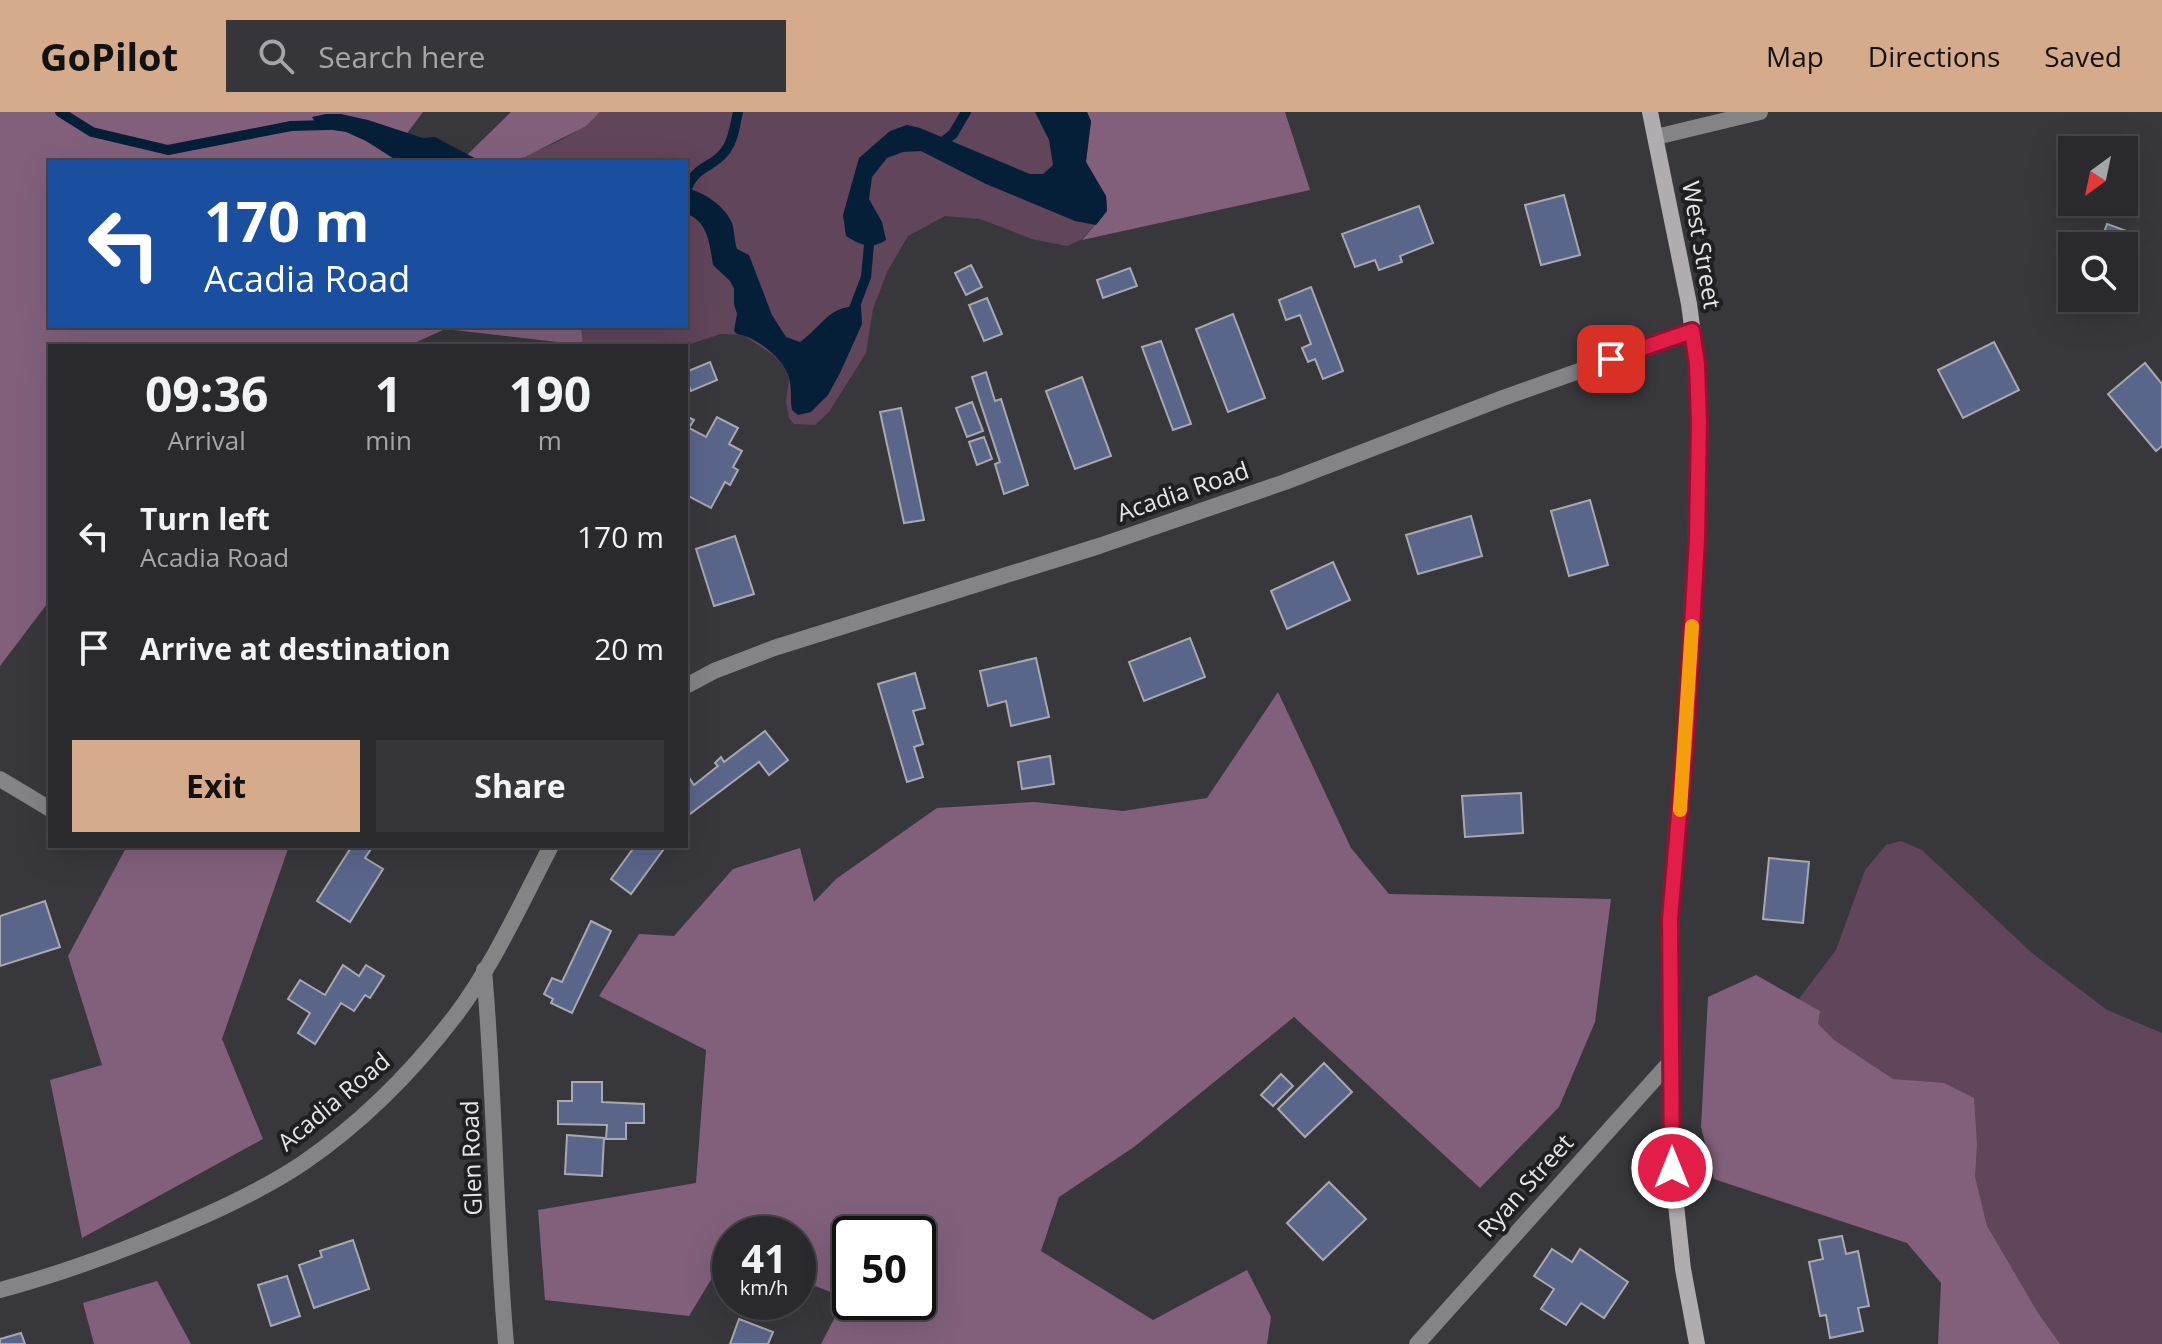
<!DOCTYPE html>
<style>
:root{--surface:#2a292d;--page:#363539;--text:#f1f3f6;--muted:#a5a6aa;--line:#464549;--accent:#d6ab8b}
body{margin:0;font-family:"Open Sans",sans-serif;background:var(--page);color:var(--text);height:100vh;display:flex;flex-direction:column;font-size:30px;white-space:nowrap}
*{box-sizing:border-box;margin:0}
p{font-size:26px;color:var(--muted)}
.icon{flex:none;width:44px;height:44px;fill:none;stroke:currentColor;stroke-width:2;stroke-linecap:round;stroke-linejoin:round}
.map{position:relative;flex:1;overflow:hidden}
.panel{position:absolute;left:48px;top:232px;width:640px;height:504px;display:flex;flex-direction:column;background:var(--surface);border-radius:0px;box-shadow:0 8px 32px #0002,0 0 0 2px var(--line)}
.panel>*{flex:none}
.guide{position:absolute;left:48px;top:48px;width:640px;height:168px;border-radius:0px;box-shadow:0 8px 32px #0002,0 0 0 2px var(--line);background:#1a4fa0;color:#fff;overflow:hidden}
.needle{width:52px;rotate:213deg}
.fabs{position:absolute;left:2058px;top:24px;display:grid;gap:16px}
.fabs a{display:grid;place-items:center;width:80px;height:80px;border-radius:0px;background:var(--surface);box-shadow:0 8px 32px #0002,0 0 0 2px var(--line);font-size:40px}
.speed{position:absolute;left:712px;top:1104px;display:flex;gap:16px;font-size:40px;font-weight:700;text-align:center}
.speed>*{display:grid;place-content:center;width:104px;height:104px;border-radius:50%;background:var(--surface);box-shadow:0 8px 32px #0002,0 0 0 2px var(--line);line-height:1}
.speed small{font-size:20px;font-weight:400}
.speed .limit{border:4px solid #111;border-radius:12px;background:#fff;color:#111}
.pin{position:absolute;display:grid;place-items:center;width:68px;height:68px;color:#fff;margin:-34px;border-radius:16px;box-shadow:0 4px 12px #0006}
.me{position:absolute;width:88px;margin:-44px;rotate:0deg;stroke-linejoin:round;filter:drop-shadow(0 0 6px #0008)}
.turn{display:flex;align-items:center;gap:28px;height:168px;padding:0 24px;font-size:36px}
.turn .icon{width:104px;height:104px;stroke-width:2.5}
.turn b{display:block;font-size:56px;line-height:68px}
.eta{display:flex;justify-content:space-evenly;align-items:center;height:136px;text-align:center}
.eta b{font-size:48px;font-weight:700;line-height:56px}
.action{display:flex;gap:16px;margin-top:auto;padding:16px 24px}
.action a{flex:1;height:92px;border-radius:0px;background:var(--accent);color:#111;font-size:32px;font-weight:700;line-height:92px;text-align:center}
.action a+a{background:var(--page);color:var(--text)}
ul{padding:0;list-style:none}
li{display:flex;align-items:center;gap:24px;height:112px;padding:0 24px}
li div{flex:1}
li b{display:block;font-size:30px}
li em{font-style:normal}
header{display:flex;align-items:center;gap:48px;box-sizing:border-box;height:112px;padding:0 40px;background:var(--accent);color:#111}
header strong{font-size:38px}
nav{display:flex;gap:44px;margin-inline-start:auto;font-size:28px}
.search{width:560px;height:72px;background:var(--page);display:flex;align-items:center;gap:20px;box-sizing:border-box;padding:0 28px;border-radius:0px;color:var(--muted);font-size:30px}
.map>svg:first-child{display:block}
</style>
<header>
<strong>GoPilot</strong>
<div class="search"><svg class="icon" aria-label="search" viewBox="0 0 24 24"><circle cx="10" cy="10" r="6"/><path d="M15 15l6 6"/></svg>Search here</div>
<nav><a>Map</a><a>Directions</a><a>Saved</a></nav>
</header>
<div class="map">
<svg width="2162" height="1232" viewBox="0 0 2162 1232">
<rect width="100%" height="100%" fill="#38373c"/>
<g fill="#60455b">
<path d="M600 0H1087L1107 99 1081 128 1067 134 1032 127 980 107 945 104 908 124 887 160 873 197 866 241 829 300 815 313 794 312 789 306 786 290 789 267 784 255 772 242 743 223 721 222 684 234H583L581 214H686V50H499C535 42 574 26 600 0Z"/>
<polygon points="1901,729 1922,738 2032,841 2107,898 2162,921 2162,1232 2041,1232 1987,1114 1984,1102 1776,917 1836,838 1865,758 1886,733"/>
</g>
<g fill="#82607c" fill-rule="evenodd">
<polygon points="0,0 423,0 390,44 399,50 50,50 50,214 581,214 583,233 445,217 408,234 50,234 50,488 0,554"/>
<polygon points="511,0 600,0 586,14 525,45 499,50 482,50 467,43"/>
<polygon points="1087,0 1285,0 1310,78 1082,128 1107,99 1106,84 1086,50 1091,9"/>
<path d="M1278 580 1351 736 1389 782 1611 787 1595 910 1559 995 1480 1076 1294 905 1134 1035 1059 1085 1041 1139 1153 1208 1247 1158 1271 1205 1267 1232H821L845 1186 798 1167V1122H730V1140H728L689 1204 545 1188 538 1098 696 1071 706 938 599 884 639 822 674 824 733 757 800 736 814 790 836 767 937 696 1034 690 1123 699 1207 686ZM918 1122V1190H850V1122Z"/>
<polygon points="127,734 289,734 222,927 263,1027 82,1126 50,968 102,953 68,844"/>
<polygon points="1756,863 1820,899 1818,912 1834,928 1893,967 1944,971 1974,986 1977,1032 1975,1065 1987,1114 2038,1201 2060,1232 1938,1232 1941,1171 1907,1131 1714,1067 1701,1015 1708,885"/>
<polygon points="157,1169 191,1232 94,1232 83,1191"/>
</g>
<g fill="#051f39">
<path d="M1035 0H1087L1091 9 1086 50 1106 84 1107 99 1096 113 1075 109 986 72 921 39 903 40 887 46 872 65 869 87 882 110 886 128C871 138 860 133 846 124L843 103 859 46 890 19 907 13 920 16 1030 62H1043L1053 53 1049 28Z"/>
<polygon points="326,2 341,2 368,8 423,26 435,25 482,50 399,50 366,29 346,20 319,16 312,5"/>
<path d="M686 76C704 80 725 94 732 111 735 120 734 129 737 137L749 143 772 203 786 225 800 230C825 212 827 194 861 194L862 212 840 261 828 283 811 300 798 303 792 298C790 288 792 276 789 266 784 247 757 225 737 222L734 219 737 202 734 192V177L730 169 713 153C710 134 708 108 686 102Z"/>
</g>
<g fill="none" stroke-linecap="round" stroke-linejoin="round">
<g stroke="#051f39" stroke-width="10">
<polyline points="60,0 92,20 168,38 291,14 328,13"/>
<polyline points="938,34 953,22 966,0"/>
<path d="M686 79C695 52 713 57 726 38 734 27 735 12 738 0"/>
<polyline points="850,207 866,165 870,122"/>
</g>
</g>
<g fill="#5a658a" stroke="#a7a9af" stroke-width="2">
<polygon points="1564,83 1580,143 1541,153 1525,93"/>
<polygon points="1419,94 1433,131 1400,144 1402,150 1379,158 1375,148 1355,155 1342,122"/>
<polygon points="2107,112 2135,122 2126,149 2124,148 2124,134 2099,134"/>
<polygon points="971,153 982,175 966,183 955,161"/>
<polygon points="1130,156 1137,174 1103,186 1097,168"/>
<polygon points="1311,175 1343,259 1323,267 1315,247 1308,250 1302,236 1311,232 1300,203 1286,208 1279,188"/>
<polygon points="987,186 1002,222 984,229 969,193"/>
<polygon points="1233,202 1265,286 1228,300 1196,217"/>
<polygon points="1161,229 1191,312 1173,318 1142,235"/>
<polygon points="1994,230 2019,278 1963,306 1938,258"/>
<polygon points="710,250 717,268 691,279 686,266 686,260"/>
<polygon points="2145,251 2162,272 2162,334 2156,339 2108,282"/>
<polygon points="986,260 995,289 1001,287 1028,373 1004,382 995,352 1000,350 972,265"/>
<polygon points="1082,265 1111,344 1075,357 1046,279"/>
<polygon points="972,290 983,319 967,325 956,296"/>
<polygon points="901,296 924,408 904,411 880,300"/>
<polygon points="686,304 694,308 689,316 706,325 717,305 738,316 729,332 742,339 733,355 738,358 730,373 725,370 711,396 686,383"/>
<polygon points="984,325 992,347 977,353 969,330"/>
<polygon points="1590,388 1608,453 1569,464 1551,399"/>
<polygon points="1471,404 1482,444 1418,462 1406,423"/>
<polygon points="735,424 754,482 714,494 696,437"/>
<polygon points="1333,450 1350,488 1287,517 1271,479"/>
<polygon points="1190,526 1205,565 1144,589 1129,550"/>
<polygon points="1036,546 1049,605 1011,614 1006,589 988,594 980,559"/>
<polygon points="915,561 925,596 913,599 923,632 914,635 923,665 907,670 878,572"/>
<polygon points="765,619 788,648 769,663 759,650 686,705 686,681 688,680 686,670 690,667 694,673 718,654 715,651 721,645 724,650"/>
<polygon points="1050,644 1054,672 1022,677 1018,650"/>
<polygon points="1521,681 1523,721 1465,725 1462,684"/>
<polygon points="352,734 373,734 365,746 383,757 350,810 317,789"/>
<polygon points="635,734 666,734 631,782 611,767"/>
<polygon points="1769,746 1809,750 1803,811 1763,807"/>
<polygon points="45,789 60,835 0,854 0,804"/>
<polygon points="591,809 611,819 572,901 551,891 553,887 544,882 552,866 562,870"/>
<polygon points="343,853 359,864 366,853 384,864 370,886 365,883 354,899 341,891 315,932 298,921 310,901 288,887 300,868 325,883"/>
<polygon points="1324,951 1352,980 1305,1025 1278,997"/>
<polygon points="1281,962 1293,974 1273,994 1261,983"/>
<polygon points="572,970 602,970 602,990 644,992 644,1011 626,1011 626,1027 606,1027 607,1013 558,1012 558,989 572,989"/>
<polygon points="567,1023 604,1026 602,1064 565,1062"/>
<polygon points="1329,1070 1366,1107 1323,1148 1287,1111"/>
<polygon points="1842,1124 1846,1142 1858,1139 1869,1194 1858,1196 1863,1219 1830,1226 1826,1203 1820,1204 1809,1150 1823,1147 1819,1128"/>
<polygon points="353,1128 369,1177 314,1196 299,1153 322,1145 320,1139"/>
<polygon points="1552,1137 1572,1150 1580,1137 1628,1170 1604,1206 1581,1191 1566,1213 1541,1197 1554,1177 1534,1164"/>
<polygon points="287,1164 300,1204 271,1214 258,1173"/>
<polygon points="739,1207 773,1220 768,1232 730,1232"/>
<polygon points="21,1221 25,1232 0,1232 0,1227"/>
</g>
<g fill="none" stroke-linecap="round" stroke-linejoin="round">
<polyline stroke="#848385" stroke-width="16" points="0,667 50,697"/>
<g stroke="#848385" stroke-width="16">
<polyline points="1656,25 1760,0"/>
<polyline points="686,574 714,559 774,536 1099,434 1285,370 1503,286 1692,219"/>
<path d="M484 858C495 983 495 1108 506 1232"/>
<path d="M0 1178C71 1159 139 1133 206 1103 239 1088 272 1072 303 1051 360 1012 413 959 455 904 493 854 522 789 551 734"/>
<polyline points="1417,1232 1671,949"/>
</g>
<polyline stroke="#b0adb1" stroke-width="16" points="1650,0 1689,192 1697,252 1699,310 1697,428 1686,621 1670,807 1672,1056 1683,1157 1697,1232"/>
</g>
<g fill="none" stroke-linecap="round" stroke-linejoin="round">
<defs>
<polyline id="route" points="1611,247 1692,219 1697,252 1699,310 1697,428 1686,621 1670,807 1672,1056"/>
</defs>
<use href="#route" stroke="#92132f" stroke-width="20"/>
<use href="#route" stroke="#e11d48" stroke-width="14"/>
<polyline stroke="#f59e0b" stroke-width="14" points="1680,698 1692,514"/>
</g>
<g text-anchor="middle" stroke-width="8" stroke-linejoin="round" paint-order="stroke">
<g font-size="24" fill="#e6e5e8" stroke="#1f1f21">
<text transform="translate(1701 133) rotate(80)" y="8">West Street</text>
<text transform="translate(1183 380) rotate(-19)" y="8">Acadia Road</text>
<text transform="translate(334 990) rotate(-40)" y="8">Acadia Road</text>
<text transform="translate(472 1046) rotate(-92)" y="8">Glen Road</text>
<text transform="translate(1526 1074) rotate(-48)" y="8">Ryan Street</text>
</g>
</g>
</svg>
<div class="fabs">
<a><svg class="needle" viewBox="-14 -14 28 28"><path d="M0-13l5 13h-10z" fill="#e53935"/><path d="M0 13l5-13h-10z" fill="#a5a6aa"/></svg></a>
<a><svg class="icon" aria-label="search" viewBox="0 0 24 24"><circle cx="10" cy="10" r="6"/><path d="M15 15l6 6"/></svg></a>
</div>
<div class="speed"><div>41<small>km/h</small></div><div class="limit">50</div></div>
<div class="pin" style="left:1611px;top:247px;background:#d93025"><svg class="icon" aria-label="arrive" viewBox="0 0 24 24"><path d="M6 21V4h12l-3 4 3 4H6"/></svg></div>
<svg class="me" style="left:1672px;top:1056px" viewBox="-20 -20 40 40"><circle r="17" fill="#e11d48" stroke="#fff" stroke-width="3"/><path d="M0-11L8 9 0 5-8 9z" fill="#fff"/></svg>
<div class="guide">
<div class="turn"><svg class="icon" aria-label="left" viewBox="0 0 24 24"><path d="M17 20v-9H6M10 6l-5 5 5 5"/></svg><div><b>170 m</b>Acadia Road</div></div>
</div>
<section class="panel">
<div class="eta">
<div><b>09:36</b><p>Arrival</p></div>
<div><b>1</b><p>min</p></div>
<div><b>190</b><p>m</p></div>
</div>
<ul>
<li><svg class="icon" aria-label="left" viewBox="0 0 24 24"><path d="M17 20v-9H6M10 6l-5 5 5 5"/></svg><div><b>Turn left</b><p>Acadia Road</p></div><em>170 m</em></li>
<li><svg class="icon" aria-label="arrive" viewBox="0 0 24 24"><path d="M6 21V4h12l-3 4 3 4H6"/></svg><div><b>Arrive at destination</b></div><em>20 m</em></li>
</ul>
<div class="action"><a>Exit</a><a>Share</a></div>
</section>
</div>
